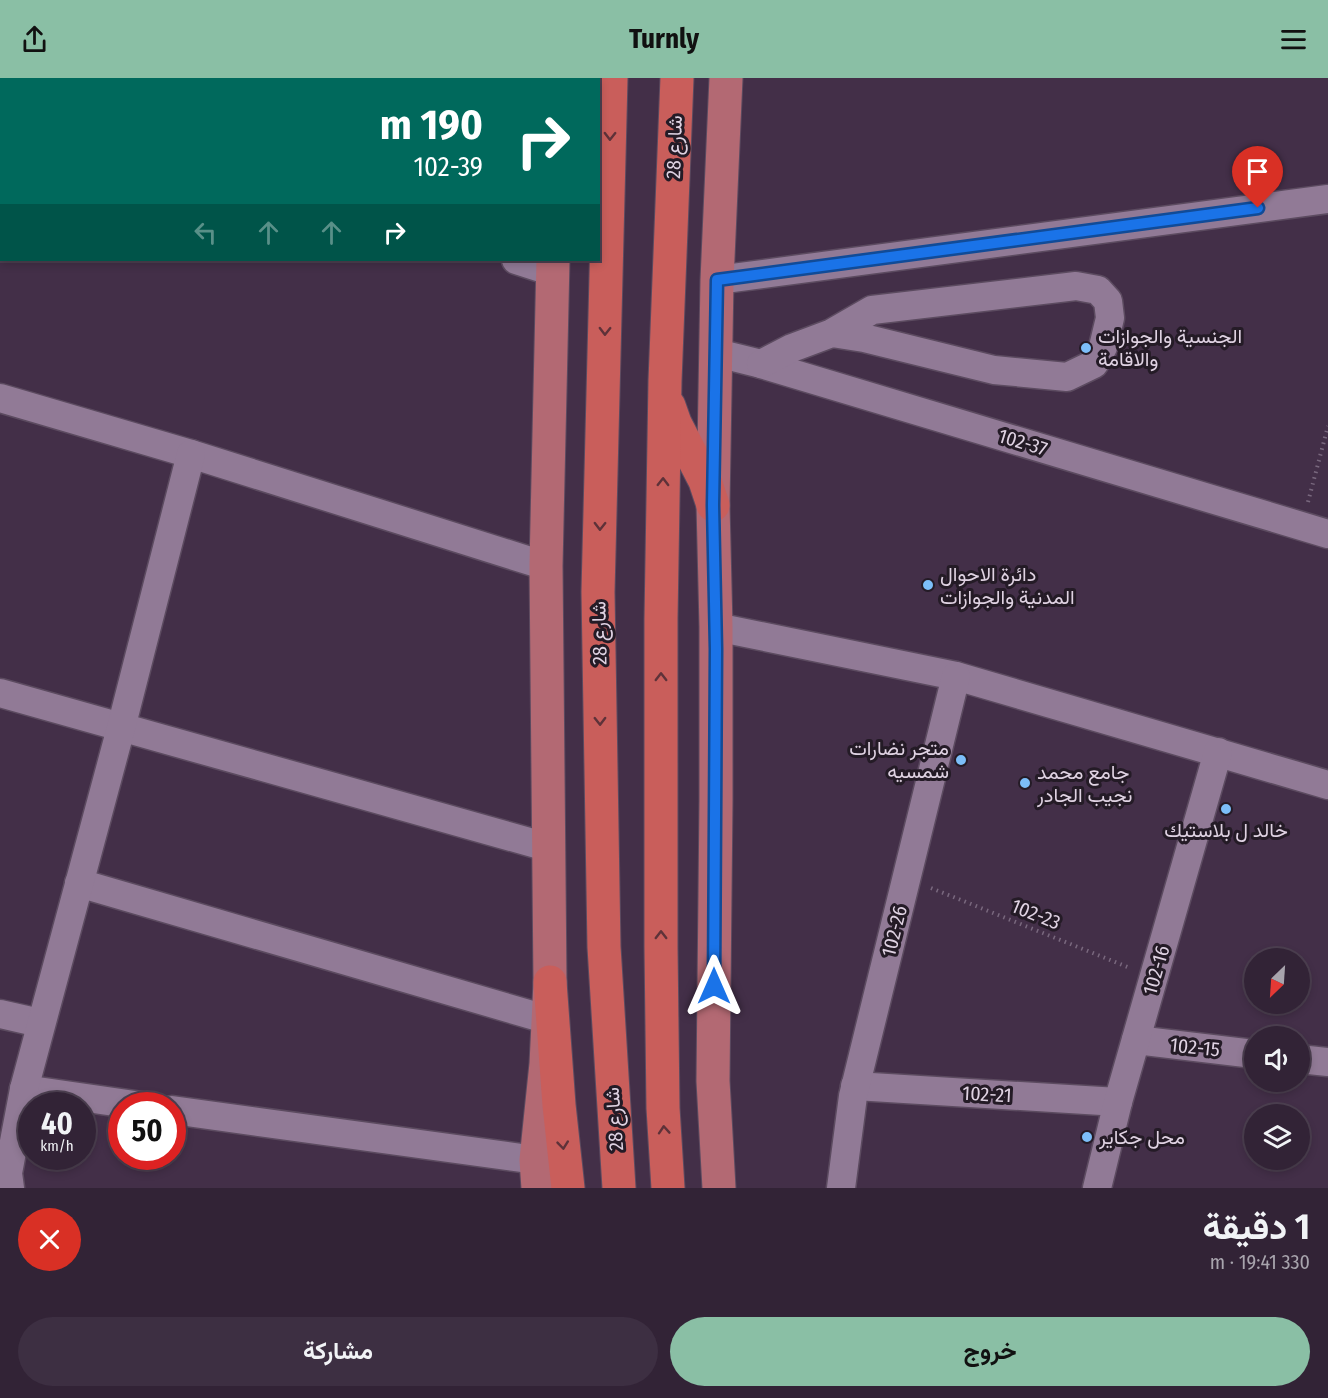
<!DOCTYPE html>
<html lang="ar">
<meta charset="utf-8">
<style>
:root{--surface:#322336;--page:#3d2f42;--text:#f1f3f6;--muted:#a8a4ad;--line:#4d4051;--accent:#8abfa5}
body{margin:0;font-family:"Fira Sans Condensed",Vazirmatn,sans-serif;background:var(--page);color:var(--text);direction:rtl;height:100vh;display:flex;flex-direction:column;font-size:22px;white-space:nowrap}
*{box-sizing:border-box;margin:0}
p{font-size:20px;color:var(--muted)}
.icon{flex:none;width:33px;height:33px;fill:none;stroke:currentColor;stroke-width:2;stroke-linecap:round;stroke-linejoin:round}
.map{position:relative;height:1110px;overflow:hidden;direction:ltr}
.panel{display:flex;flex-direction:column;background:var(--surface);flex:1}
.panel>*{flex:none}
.top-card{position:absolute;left:0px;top:0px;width:600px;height:183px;box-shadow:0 3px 9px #0003,0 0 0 2px var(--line);direction:rtl;background:#00695c;color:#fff;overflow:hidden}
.needle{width:39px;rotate:205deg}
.tools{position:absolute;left:1244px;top:870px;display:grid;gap:12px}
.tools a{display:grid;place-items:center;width:66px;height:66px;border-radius:50%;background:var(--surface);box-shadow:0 3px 9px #0003,0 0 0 2px var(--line);font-size:30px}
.speed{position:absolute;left:18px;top:1014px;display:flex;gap:12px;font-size:30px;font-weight:700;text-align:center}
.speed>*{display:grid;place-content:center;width:78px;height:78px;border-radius:50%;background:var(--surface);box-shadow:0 3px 9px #0003,0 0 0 2px var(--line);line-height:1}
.speed small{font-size:15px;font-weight:400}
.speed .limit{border:9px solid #d22;background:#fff;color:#111}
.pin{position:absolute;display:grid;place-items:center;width:51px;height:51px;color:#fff;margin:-62px -26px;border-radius:50% 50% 50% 0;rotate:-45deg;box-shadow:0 0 6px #0007}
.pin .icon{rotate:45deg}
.me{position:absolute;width:66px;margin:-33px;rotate:0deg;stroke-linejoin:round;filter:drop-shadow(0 0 4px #0008)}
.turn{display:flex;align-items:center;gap:21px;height:126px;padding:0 18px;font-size:27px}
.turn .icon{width:78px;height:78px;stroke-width:2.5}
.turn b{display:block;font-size:42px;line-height:51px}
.lanes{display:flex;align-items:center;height:57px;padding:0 18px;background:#0003;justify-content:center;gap:30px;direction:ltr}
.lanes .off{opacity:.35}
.round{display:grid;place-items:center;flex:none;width:63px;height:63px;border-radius:32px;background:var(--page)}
.head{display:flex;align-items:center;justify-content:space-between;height:102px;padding:0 18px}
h1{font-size:36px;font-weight:700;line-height:45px}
.primary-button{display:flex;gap:12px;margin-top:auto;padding:12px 18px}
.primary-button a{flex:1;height:69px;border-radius:36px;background:var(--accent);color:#111;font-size:24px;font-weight:700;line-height:69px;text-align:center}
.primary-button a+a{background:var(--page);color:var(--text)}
header{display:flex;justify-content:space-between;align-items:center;height:78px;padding:0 18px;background:var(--accent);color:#111;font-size:27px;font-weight:700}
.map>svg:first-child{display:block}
</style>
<header><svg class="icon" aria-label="menu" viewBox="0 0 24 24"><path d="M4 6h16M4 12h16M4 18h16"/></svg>Turnly<svg class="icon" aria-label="share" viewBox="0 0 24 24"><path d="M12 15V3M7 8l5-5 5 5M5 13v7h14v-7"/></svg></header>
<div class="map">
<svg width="1328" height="1110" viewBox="0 0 1328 1110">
<rect width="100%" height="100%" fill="#432f48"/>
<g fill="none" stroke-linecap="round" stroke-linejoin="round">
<defs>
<g id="minor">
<polyline points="34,2 34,0"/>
<polyline points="311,2 311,0"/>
<polyline points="0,149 2,143"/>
<polyline points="516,182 553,194"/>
<polyline points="717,202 1328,121"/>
<polyline points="717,275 761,286 1328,456"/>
<polyline points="761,286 792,270 832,255 872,232 1076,208 1098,212 1108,223 1110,240 1103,269 1094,286 1067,299 994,292 864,260 832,255"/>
<polyline points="0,320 191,376 546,488"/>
<polyline points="716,549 956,598 1328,707"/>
<polyline points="0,615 547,769"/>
<polyline points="79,805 549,942"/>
<polyline points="0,936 40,945"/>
<polyline points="1136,962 1254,976"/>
<polyline points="1299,981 1328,984"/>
<polyline points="855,1008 1118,1024"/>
<polyline points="24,1011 142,1028"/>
<polyline points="172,1032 536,1082"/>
<polyline points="10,1110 8,1095 24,1011 121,650 191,376"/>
<polyline points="841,1110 853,1018 956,598"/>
<polyline points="1097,1110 1118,1024 1218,674"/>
</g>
<g id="major">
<polyline points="565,2 565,0"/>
<polyline points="538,1110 536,1082 546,986 550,904 546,488 553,182"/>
<polyline points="719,1110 713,1003 716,722 716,549 713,427 717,202 726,0"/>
</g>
<g id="highway">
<polyline points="611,0 598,514 604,869 619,1110"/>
<polyline points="669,328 675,345 705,403 713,427"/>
<polyline points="550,904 559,1027 568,1110"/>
<polyline points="668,1110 663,1030 661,869 661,541 665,303 677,0"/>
</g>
</defs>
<use href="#minor" stroke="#5c4b60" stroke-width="31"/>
<use href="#major" stroke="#5c4b60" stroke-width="35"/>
<use href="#highway" stroke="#5c4b60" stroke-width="35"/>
<g stroke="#79687e" stroke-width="4" stroke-dasharray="1.5 4.5" stroke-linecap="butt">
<polyline points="1308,424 1328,348"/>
<polyline points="931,810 1130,890"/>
</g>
<use href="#minor" stroke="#917a96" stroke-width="28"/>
<use href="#major" stroke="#b36973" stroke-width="33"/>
<use href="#highway" stroke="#c95e5b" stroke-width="33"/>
</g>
<defs><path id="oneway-chevron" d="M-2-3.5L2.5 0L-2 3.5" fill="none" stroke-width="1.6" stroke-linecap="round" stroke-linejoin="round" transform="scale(1.5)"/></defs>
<g stroke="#5e3239">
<use href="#oneway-chevron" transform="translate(610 58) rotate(91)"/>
<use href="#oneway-chevron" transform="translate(605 253) rotate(91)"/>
<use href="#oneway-chevron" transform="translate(663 404) rotate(-89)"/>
<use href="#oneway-chevron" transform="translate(600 448) rotate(91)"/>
<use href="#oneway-chevron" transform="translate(661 599) rotate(-90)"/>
<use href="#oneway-chevron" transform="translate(600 643) rotate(89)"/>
<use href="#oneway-chevron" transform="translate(661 857) rotate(-90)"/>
<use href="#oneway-chevron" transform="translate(664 1052) rotate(-94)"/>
<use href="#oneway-chevron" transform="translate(563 1067) rotate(84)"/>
</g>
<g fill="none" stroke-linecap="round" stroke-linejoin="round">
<defs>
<polyline id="route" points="714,908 716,571 713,427 717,202 1258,130"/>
</defs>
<use href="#route" stroke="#114b97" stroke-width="15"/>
<use href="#route" stroke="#1a73e8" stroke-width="10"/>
</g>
<g fill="#7cbef9" stroke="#241b26" stroke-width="2">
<circle cx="1086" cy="270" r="6"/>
<circle cx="928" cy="507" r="6"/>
<circle cx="961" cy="682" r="6"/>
<circle cx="1025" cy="705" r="6"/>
<circle cx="1226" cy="731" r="6"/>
<circle cx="1087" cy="1059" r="6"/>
</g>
<g text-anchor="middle" stroke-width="6" stroke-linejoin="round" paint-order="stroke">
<g font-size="20" fill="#dfd2e2" stroke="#241b26">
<text transform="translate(674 69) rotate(-88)" y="7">شارع 28</text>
<text transform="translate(1023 364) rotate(17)" y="7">102-37</text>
<text transform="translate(599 555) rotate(-91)" y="7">شارع 28</text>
<text transform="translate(1036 836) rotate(22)" y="7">102-23</text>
<text transform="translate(894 853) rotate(-76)" y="7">102-26</text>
<text transform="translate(1156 892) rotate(-74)" y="7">102-16</text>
<text transform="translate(1195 969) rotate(6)" y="7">102-15</text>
<text transform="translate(987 1016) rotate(3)" y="7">102-21</text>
<text transform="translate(614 1041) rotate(-94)" y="7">شارع 28</text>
</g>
<g font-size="20" fill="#dfd2e2" stroke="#241b26" text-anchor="start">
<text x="1098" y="265">الجنسية والجوازات<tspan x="1098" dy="23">والاقامة</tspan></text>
<text x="940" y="503">دائرة الاحوال<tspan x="940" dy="23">المدنية والجوازات</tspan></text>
<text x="949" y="677" text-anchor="end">متجر نضارات<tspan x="949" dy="23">شمسيه</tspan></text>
<text x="1037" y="701">جامع محمد<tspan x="1037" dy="23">نجيب الجادر</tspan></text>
<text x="1226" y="759" text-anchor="middle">خالد ل بلاستيك</text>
<text x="1099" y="1066">محل جكاير</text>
</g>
</g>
</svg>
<div class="tools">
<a><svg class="needle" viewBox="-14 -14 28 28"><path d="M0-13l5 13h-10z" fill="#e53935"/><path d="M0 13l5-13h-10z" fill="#a8a4ad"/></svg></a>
<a><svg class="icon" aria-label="sound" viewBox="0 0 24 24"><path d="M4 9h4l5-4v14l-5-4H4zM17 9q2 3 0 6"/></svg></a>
<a><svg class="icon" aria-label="layers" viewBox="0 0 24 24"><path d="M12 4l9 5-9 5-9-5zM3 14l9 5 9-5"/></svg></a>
</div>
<div class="speed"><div>40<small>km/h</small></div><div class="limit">50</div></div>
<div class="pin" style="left:1258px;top:130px;background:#d93025"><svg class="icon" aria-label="arrive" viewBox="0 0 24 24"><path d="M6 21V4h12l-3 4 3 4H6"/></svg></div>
<svg class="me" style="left:714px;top:908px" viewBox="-20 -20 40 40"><path d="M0-17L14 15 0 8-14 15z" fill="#1a73e8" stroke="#fff" stroke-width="4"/></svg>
<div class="top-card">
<div class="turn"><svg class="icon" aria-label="right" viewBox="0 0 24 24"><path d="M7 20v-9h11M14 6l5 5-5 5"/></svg><div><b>190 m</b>102-39</div></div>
<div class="lanes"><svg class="icon off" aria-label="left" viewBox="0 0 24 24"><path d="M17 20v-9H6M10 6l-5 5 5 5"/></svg><svg class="icon off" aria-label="ahead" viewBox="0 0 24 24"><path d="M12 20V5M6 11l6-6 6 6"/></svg><svg class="icon off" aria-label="ahead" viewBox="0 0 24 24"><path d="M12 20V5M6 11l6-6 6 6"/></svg><svg class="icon" aria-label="right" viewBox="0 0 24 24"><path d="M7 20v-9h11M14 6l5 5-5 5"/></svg></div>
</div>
</div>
<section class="panel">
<div class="head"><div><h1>1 دقيقة</h1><p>330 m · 19:41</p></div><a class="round" style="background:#d93025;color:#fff"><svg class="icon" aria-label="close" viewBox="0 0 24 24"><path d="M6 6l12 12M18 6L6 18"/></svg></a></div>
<div class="primary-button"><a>خروج</a><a>مشاركة</a></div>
</section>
